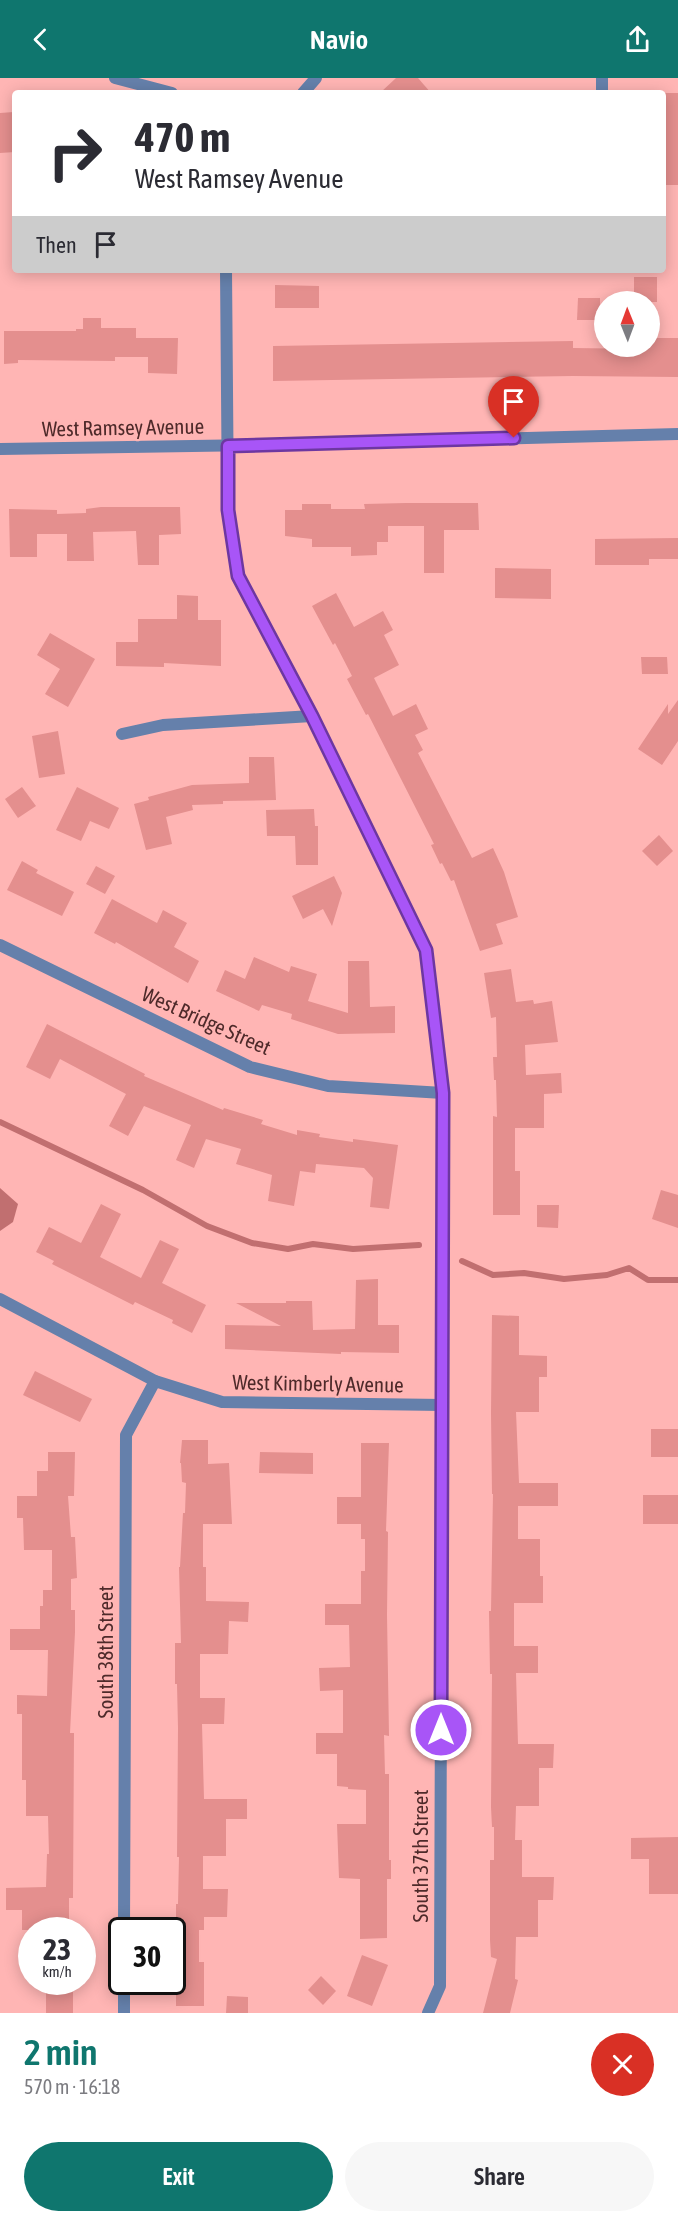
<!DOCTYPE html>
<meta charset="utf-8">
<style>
:root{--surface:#fff;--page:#f7f7f7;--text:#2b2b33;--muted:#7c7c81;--accent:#0f766e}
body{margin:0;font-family:"Asap Condensed",sans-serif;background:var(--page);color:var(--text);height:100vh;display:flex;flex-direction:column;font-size:22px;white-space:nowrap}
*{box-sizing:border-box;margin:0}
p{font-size:20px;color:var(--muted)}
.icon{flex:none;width:33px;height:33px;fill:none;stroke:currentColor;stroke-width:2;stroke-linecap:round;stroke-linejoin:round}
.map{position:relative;height:1935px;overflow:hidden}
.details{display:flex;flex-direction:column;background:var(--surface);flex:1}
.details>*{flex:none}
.top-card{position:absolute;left:12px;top:12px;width:654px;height:183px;border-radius:6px;box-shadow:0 3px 15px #0003;background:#fff;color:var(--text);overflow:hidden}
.needle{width:39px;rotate:359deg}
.controls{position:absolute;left:594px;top:213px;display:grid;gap:12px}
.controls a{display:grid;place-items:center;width:66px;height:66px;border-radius:50%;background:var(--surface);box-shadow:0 3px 15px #0003;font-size:30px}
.speed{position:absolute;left:18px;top:1839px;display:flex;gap:12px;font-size:30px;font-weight:700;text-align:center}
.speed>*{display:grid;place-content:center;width:78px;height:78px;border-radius:50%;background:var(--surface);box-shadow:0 3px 15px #0003;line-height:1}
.speed small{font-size:15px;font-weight:400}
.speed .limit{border:3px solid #111;border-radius:9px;background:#fff;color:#111}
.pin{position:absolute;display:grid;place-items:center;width:51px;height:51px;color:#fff;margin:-62px -26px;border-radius:50% 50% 50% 0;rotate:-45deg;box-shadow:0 0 6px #0007}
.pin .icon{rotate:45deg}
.me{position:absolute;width:66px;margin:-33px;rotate:0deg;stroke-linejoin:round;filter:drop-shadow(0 0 4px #0008)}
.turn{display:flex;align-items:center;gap:21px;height:126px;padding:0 24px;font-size:27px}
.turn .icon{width:78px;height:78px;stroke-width:2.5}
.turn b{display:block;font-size:42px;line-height:51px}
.then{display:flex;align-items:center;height:57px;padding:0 24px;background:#0003;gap:12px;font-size:22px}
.round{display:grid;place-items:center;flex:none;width:63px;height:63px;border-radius:32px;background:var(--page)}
.head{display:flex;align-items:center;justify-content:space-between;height:102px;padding:0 24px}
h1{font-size:36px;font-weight:600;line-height:45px;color:var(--accent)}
.button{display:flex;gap:12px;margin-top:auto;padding:12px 24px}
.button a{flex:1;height:69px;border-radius:36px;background:var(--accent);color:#fff;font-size:24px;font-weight:600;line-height:69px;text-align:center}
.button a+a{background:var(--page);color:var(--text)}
header{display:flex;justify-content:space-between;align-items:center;height:78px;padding:0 24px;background:var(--accent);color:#fff;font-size:27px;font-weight:600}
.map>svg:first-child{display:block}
</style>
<header><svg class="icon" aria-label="back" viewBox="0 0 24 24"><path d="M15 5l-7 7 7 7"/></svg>Navio<svg class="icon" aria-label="share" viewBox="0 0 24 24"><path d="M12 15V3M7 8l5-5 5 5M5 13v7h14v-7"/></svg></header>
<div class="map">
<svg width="678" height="1935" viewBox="0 0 678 1935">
<rect width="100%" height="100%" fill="#ffb5b4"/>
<polygon fill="#c16f70" points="0,1110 18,1126 13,1144 0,1153"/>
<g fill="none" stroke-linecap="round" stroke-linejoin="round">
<g stroke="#c16f70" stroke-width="6">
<polyline points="0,1044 143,1112 207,1148 252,1165 288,1171 313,1166 353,1171 419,1167"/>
<polyline points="462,1183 493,1197 524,1195 564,1201 607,1197 629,1190 648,1202 678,1202"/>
</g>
</g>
<g fill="#e48f8e">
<polygon points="396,0 418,0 431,15 380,15"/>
<rect x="663" y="15" width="15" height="92"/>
<polygon points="14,34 15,74 0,75 0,35"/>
<rect x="634" y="199" width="23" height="25"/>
<polygon points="275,207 319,208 319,230 275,230"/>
<polygon points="578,220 600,220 600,242 577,242"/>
<polygon points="83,240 101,240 101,250 136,250 136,260 178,260 177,296 148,295 148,279 115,279 115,283 18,282 18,285 4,286 4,253 76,253 76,251 83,251"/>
<polygon points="650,260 678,260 678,299 573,298 273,303 273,268 573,263 573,270 648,271"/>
<polygon points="406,425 478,425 479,452 444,452 444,495 424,495 424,448 388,448 388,464 377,464 377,477 351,478 351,469 312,469 312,461 285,458 285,432 302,432 302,426 331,426 331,431 365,431 364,426"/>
<polygon points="101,429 180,429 181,456 159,457 159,487 138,487 136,453 93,454 94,483 67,483 67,456 37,456 37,479 10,479 9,431 57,432 57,436 86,435 86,431"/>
<polygon points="678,460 678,481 649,481 649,487 595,487 595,461"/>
<polygon points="495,490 551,491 551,521 495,520"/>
<polygon points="336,515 354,549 383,533 393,552 384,557 399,587 374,600 393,638 416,626 428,651 415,657 423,672 418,675 472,780 493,770 504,794 518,839 496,846 503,866 480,873 454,802 451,803 442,785 440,786 431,767 434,766 368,636 366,637 347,601 352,598 335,565 333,567 312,528"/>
<polygon points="177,517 198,518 198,542 221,542 221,588 164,585 164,589 116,588 116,564 138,564 138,541 177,541"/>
<polygon points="50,555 95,581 68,629 45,616 60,591 37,577"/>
<polygon points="641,579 667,579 668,596 642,596"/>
<polygon points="678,622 678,663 662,687 638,671 668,626 668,636"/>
<polygon points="58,653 65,696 39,700 32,658"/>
<polygon points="249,679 274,679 276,722 223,723 223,726 192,727 193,732 166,739 172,766 146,772 134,726 149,722 148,719 192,707 249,705"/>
<polygon points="22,709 36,728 18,740 5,721"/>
<polygon points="77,709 119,730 109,751 90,743 81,763 56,752"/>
<polygon points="314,731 315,748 318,748 318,787 296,787 295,758 267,758 266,732"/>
<polygon points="659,757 673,773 657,788 642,773"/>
<polygon points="22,783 38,792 36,795 74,814 62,838 7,812"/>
<polygon points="96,788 115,798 105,816 86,806"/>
<polygon points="334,798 342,815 332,848 323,831 303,841 292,818"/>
<polygon points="112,821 157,845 163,832 187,845 174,869 199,883 188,905 116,864 115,866 94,855"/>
<polygon points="254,879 289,894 291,888 317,896 308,923 348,935 348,883 369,883 370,929 395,928 395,955 338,956 291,941 292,936 262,927 259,933 216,913 225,892 245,901"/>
<polygon points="511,891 516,924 533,922 534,926 552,923 558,964 525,967 526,997 561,995 562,1015 544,1016 544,1050 515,1050 515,1093 520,1093 520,1137 493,1137 493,1038 497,1039 496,1002 494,1002 493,979 497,979 496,939 491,940 484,895"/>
<polygon points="47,946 145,996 144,998 223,1032 224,1030 263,1042 261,1046 297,1057 297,1052 320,1056 319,1059 353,1064 353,1061 398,1067 389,1131 370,1129 373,1100 364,1090 316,1086 315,1095 300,1093 294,1128 268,1123 272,1097 236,1086 241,1071 206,1061 194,1090 176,1082 191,1047 144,1028 128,1058 109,1048 126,1016 60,981 50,1001 26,989"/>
<polygon points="661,1112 678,1117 678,1150 652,1141"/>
<polygon points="101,1126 121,1136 100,1179 141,1200 160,1162 179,1171 162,1205 206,1227 192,1255 172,1245 173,1242 135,1224 133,1227 52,1186 54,1183 36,1174 49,1149 81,1165"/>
<polygon points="537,1127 559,1127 558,1150 537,1149"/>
<polygon points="378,1201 378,1247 399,1247 399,1275 341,1274 341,1276 225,1271 225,1247 281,1248 236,1225 286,1225 286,1223 312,1223 313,1252 355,1251 356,1202"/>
<polygon points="492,1237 519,1238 519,1277 547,1278 547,1299 539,1299 539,1334 516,1334 519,1405 558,1405 558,1428 518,1428 518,1461 540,1461 540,1498 543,1498 543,1525 514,1525 514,1568 538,1568 538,1595 516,1595 518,1666 554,1666 553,1690 539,1690 539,1728 516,1728 515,1762 522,1762 522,1799 554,1799 553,1822 538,1822 538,1859 516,1859 515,1901 518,1902 510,1935 483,1935 497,1881 491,1879 490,1862 490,1782 494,1782 494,1749 492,1749 491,1729 492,1596 490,1596 489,1533 491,1533 493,1416 492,1416 491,1335"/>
<polygon points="35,1293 92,1321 80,1344 23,1317"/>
<rect x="651" y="1351" width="27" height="28"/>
<polygon points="182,1362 208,1362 208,1386 229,1385 232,1446 203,1446 203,1489 206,1489 206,1523 249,1524 248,1544 229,1543 228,1576 200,1576 200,1620 225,1620 224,1646 202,1646 204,1721 247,1721 247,1741 226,1741 226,1778 203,1778 203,1811 228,1811 227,1839 204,1839 204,1852 199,1852 199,1884 204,1884 204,1928 176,1928 176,1867 174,1866 174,1845 176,1845 176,1826 178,1826 179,1779 177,1779 178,1650 177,1606 175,1606 175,1565 181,1565 179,1489 180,1489 183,1435 185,1435 186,1405 182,1404 181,1385 180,1385"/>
<polygon points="361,1365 389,1365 386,1453 388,1454 387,1537 389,1658 384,1657 385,1696 389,1696 389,1782 391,1782 391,1801 387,1801 387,1860 360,1861 360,1801 339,1800 337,1746 366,1746 366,1712 348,1711 348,1709 337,1708 337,1676 316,1676 316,1655 343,1655 343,1612 320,1613 319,1590 350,1589 349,1547 325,1547 325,1526 361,1526 361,1493 365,1493 365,1461 361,1461 361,1446 337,1446 337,1419 361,1419"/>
<polygon points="48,1374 75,1374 74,1418 68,1418 71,1459 75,1459 77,1500 71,1501 71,1532 75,1532 75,1554 70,1655 74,1655 73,1820 69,1820 69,1852 22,1852 22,1832 6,1832 6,1810 46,1809 47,1776 49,1776 48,1738 26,1738 26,1702 22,1702 22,1636 17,1636 17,1617 47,1618 48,1572 10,1572 10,1551 40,1551 40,1528 43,1528 43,1512 52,1512 52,1472 24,1472 23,1440 17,1440 17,1418 37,1418 37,1393 48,1393"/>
<polygon points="260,1374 313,1375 313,1396 259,1395"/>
<rect x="643" y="1417" width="35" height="29"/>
<polygon points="678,1759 678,1816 649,1816 649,1781 631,1781 631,1760"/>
<polygon points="362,1877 388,1887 372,1928 347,1918"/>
<polygon points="321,1898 336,1913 323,1927 308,1912"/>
<rect x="46" y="1911" width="27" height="24"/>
<polygon points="227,1918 248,1919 248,1935 226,1935"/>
</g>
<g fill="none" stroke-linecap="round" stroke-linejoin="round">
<g stroke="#6580ab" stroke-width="12">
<polyline points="115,0 172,15"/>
<polyline points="602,0 602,15"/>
<polyline points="303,15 316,0"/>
<polyline points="226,192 228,432 238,498 312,638 426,872 443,1015 440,1908 428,1935"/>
<polyline points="122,656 163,647 312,638"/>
<polyline points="0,867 250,989 328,1008 443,1015"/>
<polyline points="0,1221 155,1303 222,1324 443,1327"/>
<polyline points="124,1852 126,1357 155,1303"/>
<polyline points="124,1935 124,1904"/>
</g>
<polyline stroke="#6580ab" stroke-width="12" points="0,371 257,367 678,356"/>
</g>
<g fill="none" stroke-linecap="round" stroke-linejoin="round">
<defs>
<polyline id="route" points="441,1652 443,1015 426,872 312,638 238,498 228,432 228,368 514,360"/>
</defs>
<use href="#route" stroke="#6d37a1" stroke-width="15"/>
<use href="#route" stroke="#a855f7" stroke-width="10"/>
</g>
<g text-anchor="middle" stroke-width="4.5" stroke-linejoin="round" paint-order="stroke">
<g font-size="21" fill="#4e2a2a" stroke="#ffb5b4">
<text transform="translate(123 350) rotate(-1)" y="7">West Ramsey Avenue</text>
<text transform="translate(206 943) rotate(24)" y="7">West Bridge Street</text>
<text transform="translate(318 1306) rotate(1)" y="7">West Kimberly Avenue</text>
<text transform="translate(106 1574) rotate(-90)" y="7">South 38th Street</text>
<text transform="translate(421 1778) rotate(-90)" y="7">South 37th Street</text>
</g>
</g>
</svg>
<div class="controls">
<a><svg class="needle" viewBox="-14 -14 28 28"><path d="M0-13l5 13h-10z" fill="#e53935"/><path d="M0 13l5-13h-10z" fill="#7c7c81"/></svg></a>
</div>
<div class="speed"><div>23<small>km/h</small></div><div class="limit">30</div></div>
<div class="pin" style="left:514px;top:360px;background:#d93025"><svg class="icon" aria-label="arrive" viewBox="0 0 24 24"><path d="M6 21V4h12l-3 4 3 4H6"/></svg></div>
<svg class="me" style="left:441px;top:1652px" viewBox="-20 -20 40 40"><circle r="17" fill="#a855f7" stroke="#fff" stroke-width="3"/><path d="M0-11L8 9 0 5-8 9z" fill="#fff"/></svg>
<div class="top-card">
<div class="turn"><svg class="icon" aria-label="right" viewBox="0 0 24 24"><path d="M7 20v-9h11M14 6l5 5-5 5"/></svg><div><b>470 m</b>West Ramsey Avenue</div></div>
<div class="then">Then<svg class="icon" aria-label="arrive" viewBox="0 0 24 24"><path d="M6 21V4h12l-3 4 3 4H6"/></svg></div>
</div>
</div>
<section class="details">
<div class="head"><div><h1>2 min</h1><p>570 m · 16:18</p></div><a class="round" style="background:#d93025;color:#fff"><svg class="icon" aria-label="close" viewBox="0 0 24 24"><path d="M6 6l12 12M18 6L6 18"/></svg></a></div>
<div class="button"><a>Exit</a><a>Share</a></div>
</section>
